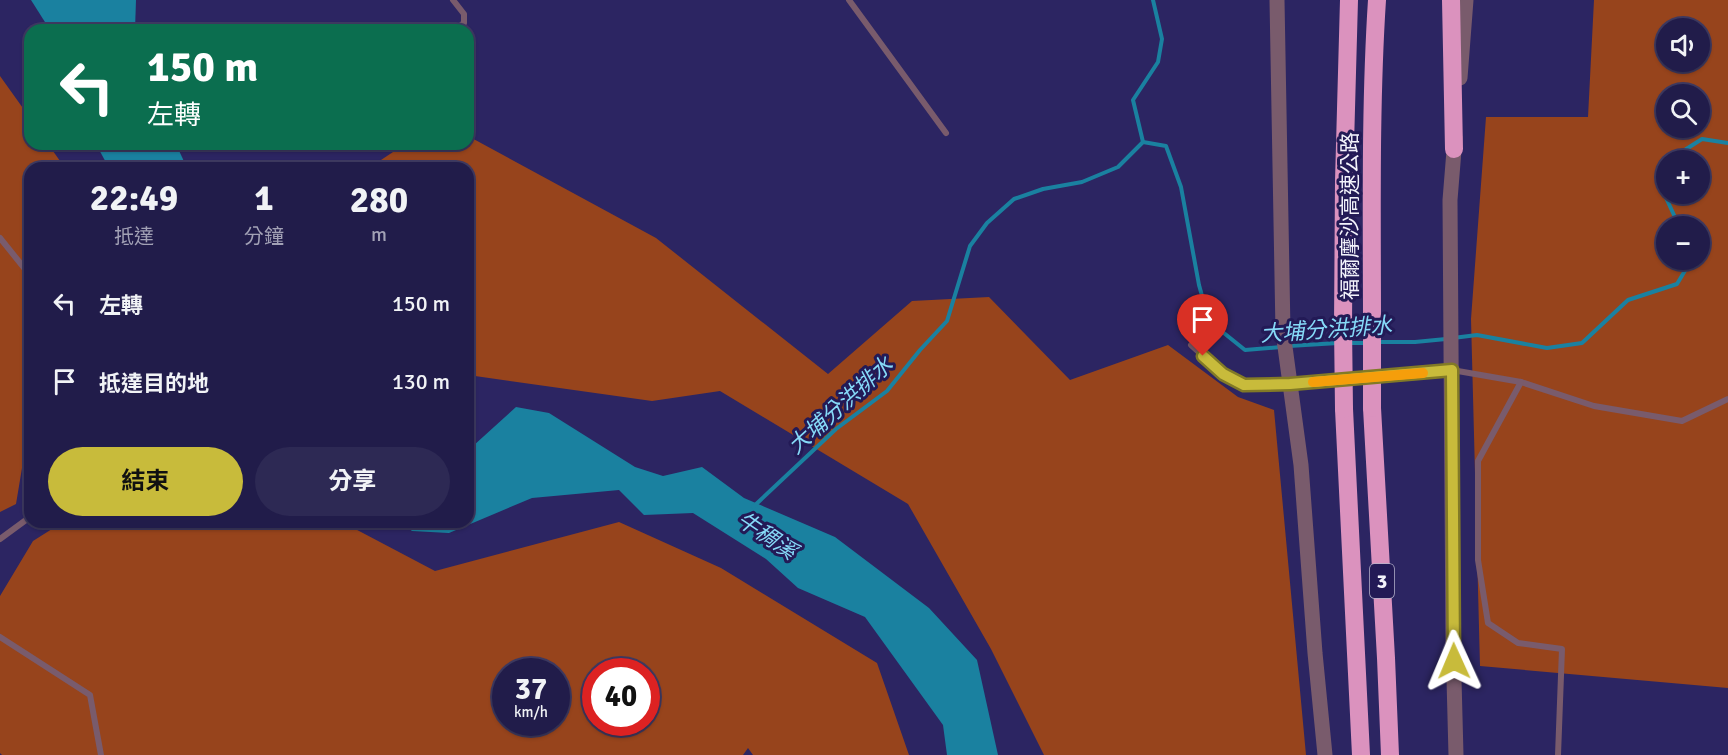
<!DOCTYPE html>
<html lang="zh-TW">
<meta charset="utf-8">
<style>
:root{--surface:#211c4a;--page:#2d2954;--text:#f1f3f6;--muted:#a2a1b5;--line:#3e3a62;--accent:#c8bb3b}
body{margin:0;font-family:Signika,"Noto Sans TC",sans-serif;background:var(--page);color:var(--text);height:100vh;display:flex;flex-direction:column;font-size:22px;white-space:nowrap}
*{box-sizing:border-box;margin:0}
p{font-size:20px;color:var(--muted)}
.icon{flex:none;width:33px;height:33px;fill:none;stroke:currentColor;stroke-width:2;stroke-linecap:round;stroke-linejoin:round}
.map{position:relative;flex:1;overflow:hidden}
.sheet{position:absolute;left:24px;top:162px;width:450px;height:366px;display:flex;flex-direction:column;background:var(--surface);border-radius:18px;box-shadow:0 2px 4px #0004,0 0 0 2px var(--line)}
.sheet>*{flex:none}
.banner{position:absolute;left:24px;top:24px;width:450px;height:126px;border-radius:18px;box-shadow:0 2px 4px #0004,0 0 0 2px var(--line);background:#0b6e4f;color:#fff;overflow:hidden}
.fabs{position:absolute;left:1656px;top:18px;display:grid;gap:12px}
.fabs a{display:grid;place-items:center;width:54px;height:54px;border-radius:50%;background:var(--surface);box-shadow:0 2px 4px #0004,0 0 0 2px var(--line);font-size:30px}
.speed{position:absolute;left:492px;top:658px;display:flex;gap:12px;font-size:30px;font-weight:700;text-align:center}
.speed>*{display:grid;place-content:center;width:78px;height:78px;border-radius:50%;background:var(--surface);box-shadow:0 2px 4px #0004,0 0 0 2px var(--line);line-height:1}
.speed small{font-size:15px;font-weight:400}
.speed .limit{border:9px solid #d22;background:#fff;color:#111}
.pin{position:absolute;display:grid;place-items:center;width:51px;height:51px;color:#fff;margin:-62px -26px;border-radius:50% 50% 50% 0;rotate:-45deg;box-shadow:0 0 6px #0007}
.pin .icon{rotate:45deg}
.me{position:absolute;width:66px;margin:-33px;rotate:359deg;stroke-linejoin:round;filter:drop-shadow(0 0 4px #0008)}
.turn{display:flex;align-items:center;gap:21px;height:126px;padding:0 24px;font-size:27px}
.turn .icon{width:78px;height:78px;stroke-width:2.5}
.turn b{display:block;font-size:42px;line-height:51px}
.eta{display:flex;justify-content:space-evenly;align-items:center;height:102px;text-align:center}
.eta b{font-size:36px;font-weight:700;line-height:42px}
.cta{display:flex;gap:12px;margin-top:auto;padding:12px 24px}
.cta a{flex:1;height:69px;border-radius:36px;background:var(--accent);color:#111;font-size:24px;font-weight:700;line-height:69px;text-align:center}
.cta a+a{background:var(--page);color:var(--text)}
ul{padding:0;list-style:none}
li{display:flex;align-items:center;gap:18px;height:78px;padding:0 24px}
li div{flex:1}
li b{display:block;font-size:22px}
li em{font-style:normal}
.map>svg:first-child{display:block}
</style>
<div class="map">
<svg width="1728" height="755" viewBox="0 0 1728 755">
<rect width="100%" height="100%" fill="#2c2562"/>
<g fill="#97441c" fill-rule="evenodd">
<path d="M1594 0H1728V688L1480 666 1471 319 1486 117H1588ZM1666 28H1700V62H1666ZM1666 94H1700V128H1666ZM1666 160H1700V194H1666ZM1666 226H1700V260H1666Z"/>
<polygon points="0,76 30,118 30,144 48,144 65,168 30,168 30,420 16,504 0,512"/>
<polygon points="468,136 656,238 828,374 912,301 989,297 1070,380 1168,345 1238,397 1274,410 1306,755 1044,755 991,649 908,504 720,391 652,401 468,375 468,168 369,168 405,144 468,144"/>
<path d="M63 522H342L435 571 619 522 721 568 877 663 909 755H753L748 748 743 755H2L0 753V596L33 541ZM506 672H556V723H506ZM596 672H646V723H596Z"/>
</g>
<g fill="#1a81a0">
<polygon points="31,0 136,0 135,30 50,30"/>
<polygon points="96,144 176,144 187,168 109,168"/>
<polygon points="516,407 549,413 635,467 663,476 702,467 744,498 835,537 929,608 977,660 998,755 947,755 943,725 865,617 798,588 766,559 693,513 644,515 619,490 532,498 449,533 412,531 401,522 468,522 468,449 473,446"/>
</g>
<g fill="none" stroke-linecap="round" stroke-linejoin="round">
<g stroke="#1a81a0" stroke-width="4">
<polyline points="1143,142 1133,100 1158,62 1162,39 1153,0"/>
<polyline points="1669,160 1702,139 1728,143"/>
<polyline points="1666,162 1660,166 1657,178 1679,226"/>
<polyline points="1453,338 1477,335 1547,348 1582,343 1628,300 1677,284 1686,269 1686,260"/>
<polyline points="1379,342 1415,342 1446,339"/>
<polyline points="1349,343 1368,343"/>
<polyline points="1289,346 1338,343"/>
<polyline points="753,507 836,429 887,391 920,350 947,321 970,246 987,223 1014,199 1043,189 1082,182 1118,167 1143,142 1166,146 1181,187 1199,285 1209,321 1245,350 1281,347"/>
</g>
<g stroke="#795b6c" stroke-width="6">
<polyline points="453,0 464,14 464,23 454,30"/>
<polyline points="849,0 946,133"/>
<polyline points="0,238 25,269 30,279"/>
<polyline points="1191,345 1223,374 1244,385 1290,384 1452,370 1521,382 1594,406 1682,421 1728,399"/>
<polyline points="1521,382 1478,461 1478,560 1488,623 1518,643 1562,649 1558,755"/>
<polyline points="0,539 30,517"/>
<polyline points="0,637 90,695 101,755"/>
</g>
<g stroke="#795b6c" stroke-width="15">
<polyline points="1277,0 1283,332 1301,465 1315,653 1325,755"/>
<polyline points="1460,78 1466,0"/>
<polyline points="1455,138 1450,200 1453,641 1456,755"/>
</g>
<g stroke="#db92be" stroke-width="18">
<polyline points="1451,0 1454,149"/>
<path d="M1372 325C1372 217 1370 108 1377 0"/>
<polyline points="1343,326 1344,181 1349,0"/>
<polyline points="1372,408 1386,658 1390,755"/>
<polyline points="1344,409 1361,755"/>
</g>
<g stroke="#db92be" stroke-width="18">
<polyline points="1372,325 1372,408"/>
<polyline points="1343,326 1344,409"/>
</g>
</g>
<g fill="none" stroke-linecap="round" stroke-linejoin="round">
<defs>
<polyline id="route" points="1203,356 1223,374 1244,385 1290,384 1452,370 1454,661"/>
</defs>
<use href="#route" stroke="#827a26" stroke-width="15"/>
<use href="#route" stroke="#c8bb3b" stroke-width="10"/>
<polyline stroke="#f59e0b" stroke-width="10" points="1313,382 1423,373"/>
</g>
<g text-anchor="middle" stroke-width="6" stroke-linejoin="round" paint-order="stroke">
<rect fill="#231a56" stroke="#b5b2ca" stroke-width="1.5" x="1370" y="564" width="24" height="34" rx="4.5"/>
<g font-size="20" font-weight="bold" fill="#f3f3fb">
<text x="1382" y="588">3</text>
</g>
<g font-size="21" fill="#f3f3fb" stroke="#231a56">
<text transform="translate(1350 216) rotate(-90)" y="7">福爾摩沙高速公路</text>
</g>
<g font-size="22" font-style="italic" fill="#86daf8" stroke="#231a56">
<text transform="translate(1326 329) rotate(-4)" y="8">大埔分洪排水</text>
<text transform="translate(840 405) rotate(-42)" y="8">大埔分洪排水</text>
<text transform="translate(767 535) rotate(34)" y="8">牛稠溪</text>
</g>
</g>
</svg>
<div class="fabs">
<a><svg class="icon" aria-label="sound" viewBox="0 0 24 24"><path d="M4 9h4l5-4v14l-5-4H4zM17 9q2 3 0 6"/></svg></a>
<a><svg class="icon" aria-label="search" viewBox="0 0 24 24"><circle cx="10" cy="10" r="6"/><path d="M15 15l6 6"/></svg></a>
<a>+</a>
<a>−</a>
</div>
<div class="speed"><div>37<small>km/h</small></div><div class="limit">40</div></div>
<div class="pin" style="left:1203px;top:356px;background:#d93025"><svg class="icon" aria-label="arrive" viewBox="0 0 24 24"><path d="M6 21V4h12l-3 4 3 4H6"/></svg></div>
<svg class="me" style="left:1454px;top:661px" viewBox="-20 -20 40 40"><path d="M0-17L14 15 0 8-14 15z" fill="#c8bb3b" stroke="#fff" stroke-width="4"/></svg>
<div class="banner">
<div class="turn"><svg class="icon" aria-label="left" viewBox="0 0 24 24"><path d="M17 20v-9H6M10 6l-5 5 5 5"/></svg><div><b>150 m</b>左轉</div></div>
</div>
<section class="sheet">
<div class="eta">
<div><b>22:49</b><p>抵達</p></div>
<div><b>1</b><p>分鐘</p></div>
<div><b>280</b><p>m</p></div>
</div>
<ul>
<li><svg class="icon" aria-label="left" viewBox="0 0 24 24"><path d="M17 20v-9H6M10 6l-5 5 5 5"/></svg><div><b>左轉</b></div><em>150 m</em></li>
<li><svg class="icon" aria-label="arrive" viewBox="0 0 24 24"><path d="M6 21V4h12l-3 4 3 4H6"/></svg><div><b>抵達目的地</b></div><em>130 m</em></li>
</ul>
<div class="cta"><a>結束</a><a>分享</a></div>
</section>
</div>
